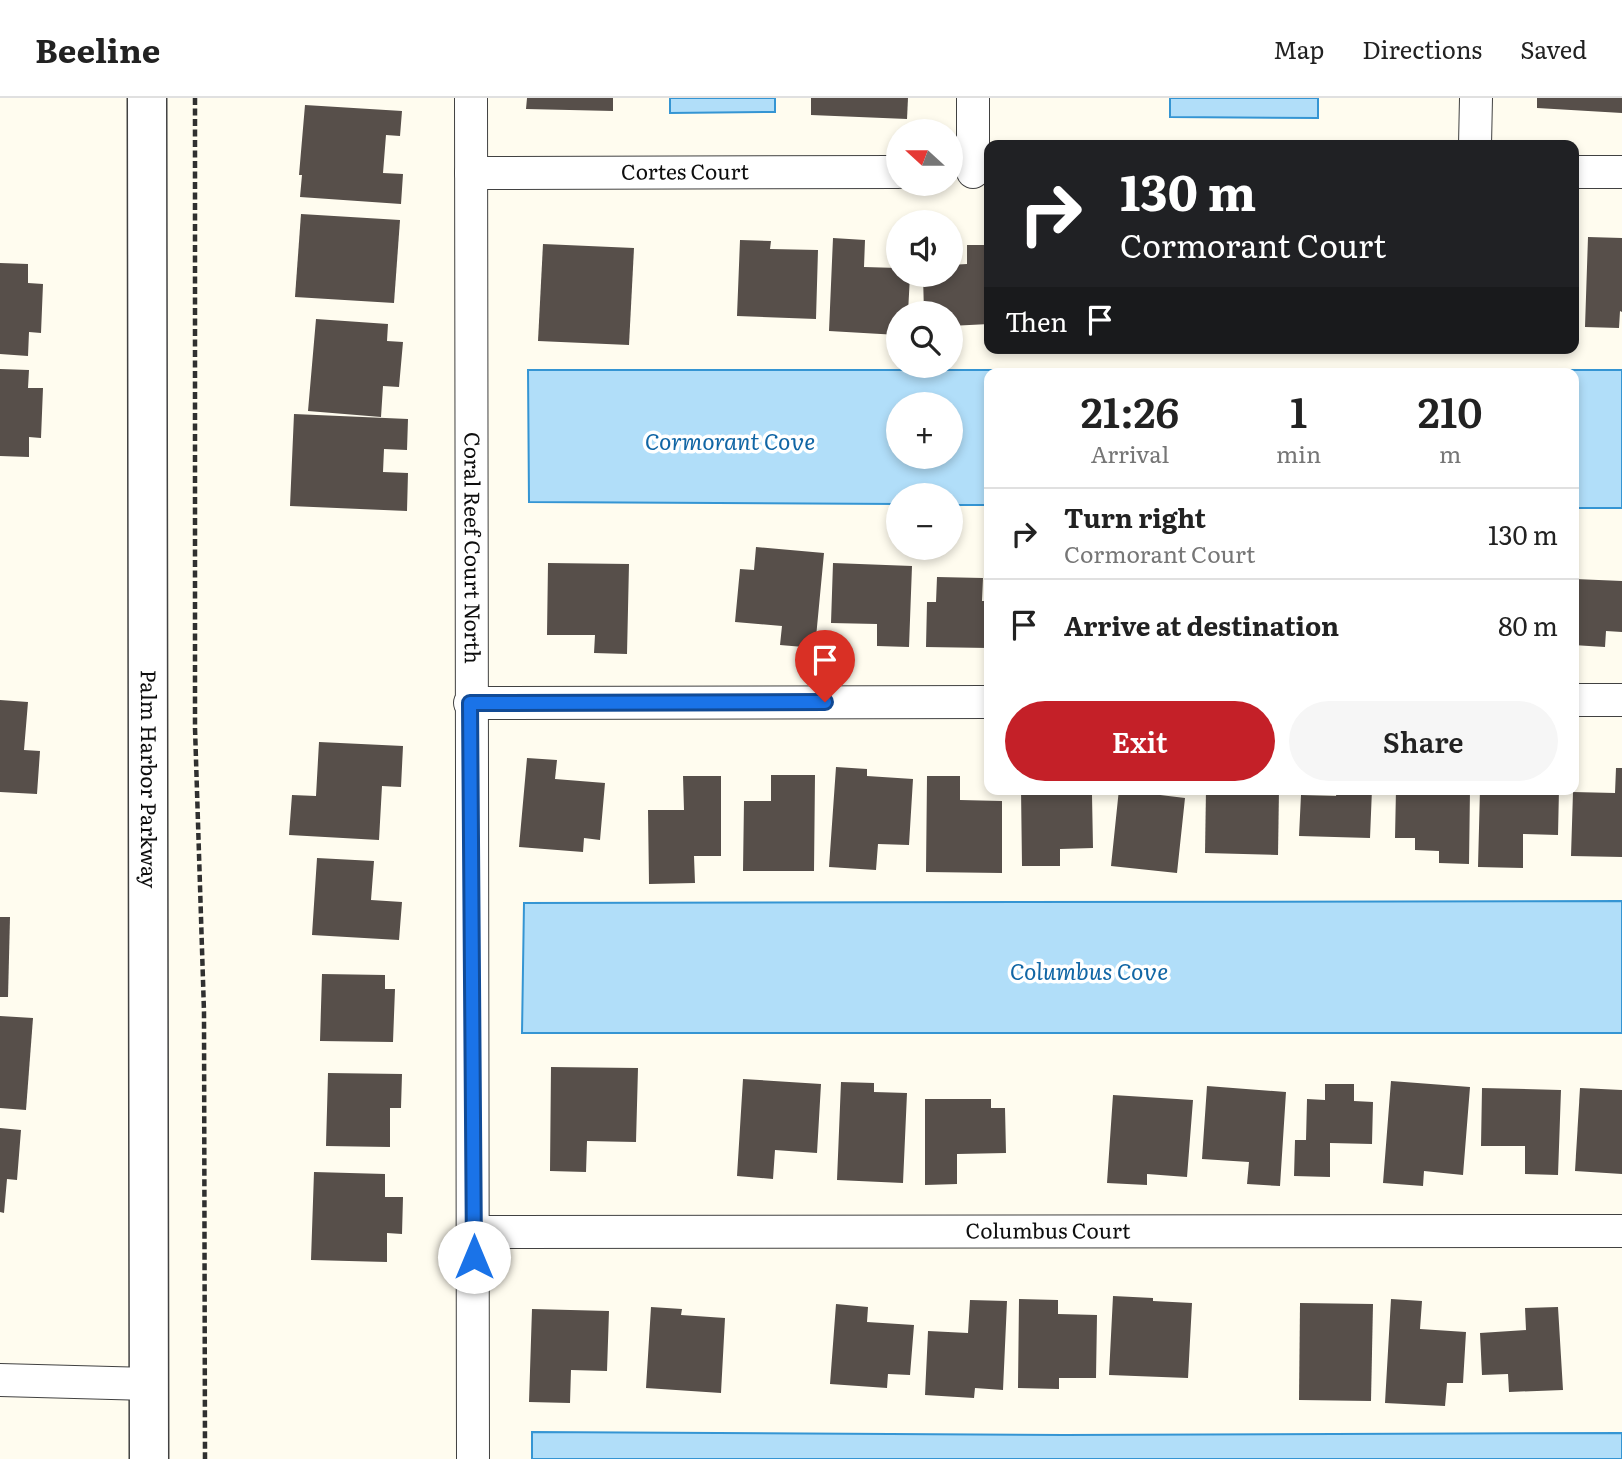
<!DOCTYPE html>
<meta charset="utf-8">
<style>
:root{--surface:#fff;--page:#f6f6f6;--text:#222;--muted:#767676;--line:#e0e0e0;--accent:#c42028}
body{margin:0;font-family:Literata,serif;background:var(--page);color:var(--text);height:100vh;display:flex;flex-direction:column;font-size:26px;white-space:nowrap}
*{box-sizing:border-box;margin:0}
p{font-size:23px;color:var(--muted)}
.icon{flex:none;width:38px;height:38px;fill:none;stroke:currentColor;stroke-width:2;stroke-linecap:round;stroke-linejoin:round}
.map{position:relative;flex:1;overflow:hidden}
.details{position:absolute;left:984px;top:270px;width:595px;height:427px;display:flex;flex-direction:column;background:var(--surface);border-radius:14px;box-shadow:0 4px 10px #0003}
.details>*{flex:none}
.hud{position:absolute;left:984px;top:42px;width:595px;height:214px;border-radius:14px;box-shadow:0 4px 10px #0003;background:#202124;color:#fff;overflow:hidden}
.needle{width:46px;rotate:291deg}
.tools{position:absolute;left:886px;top:21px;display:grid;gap:14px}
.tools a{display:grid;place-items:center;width:77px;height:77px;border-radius:50%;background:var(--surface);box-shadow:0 4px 10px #0003;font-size:35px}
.pin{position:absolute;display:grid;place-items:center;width:60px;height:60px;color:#fff;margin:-72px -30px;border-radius:50% 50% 50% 0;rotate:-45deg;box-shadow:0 0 7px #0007}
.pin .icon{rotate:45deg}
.me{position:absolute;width:77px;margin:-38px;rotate:0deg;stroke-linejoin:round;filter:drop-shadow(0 0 5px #0008)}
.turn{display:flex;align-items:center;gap:24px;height:147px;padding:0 21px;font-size:32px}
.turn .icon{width:91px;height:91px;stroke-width:2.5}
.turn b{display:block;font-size:49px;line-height:60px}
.then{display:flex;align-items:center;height:66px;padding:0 21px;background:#0003;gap:14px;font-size:26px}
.eta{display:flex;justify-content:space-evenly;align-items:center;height:119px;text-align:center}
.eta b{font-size:42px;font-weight:600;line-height:49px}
.cta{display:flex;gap:14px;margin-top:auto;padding:14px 21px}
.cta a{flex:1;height:80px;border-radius:42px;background:var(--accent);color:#fff;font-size:28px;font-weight:600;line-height:80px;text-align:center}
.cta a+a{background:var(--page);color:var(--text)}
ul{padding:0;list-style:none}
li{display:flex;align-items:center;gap:21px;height:91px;padding:0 21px;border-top:2px solid var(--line)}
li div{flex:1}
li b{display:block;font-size:26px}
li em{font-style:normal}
header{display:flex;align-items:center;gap:42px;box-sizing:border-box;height:98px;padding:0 35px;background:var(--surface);border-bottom:2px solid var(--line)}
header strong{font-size:33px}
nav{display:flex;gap:38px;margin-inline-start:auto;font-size:24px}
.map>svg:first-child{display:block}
</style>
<header>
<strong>Beeline</strong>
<nav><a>Map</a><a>Directions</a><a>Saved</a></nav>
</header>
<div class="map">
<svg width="1622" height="1361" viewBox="0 0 1622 1361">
<rect width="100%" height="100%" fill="#fffcef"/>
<g fill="#b1def9" stroke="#3595d3" stroke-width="2" fill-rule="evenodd">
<polygon points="670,0 775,0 775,14 670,15"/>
<polygon points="1170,0 1318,0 1318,20 1170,19"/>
<path d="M528 272H1622V410H1573V275H989V407H950V397H898V406L529 404ZM898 306H950V359H898Z"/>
<polygon points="1622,803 1622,935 522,935 524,805"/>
<polygon points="532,1334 1064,1337 1622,1335 1622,1361 532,1361"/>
</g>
<g fill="#574f4a">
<polygon points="527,0 613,0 613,13 526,11"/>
<polygon points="811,0 908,0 907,21 811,17"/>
<polygon points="1537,0 1622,0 1622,15 1537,10"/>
<polygon points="305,7 402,13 400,38 386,37 383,75 403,76 401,106 300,99 302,77 299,77"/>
<polygon points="301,116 400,122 394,205 295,199"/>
<polygon points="1588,139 1622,140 1622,214 1620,213 1619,230 1585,229"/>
<polygon points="833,140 865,142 864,169 898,170 898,177 910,177 908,215 898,215 898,237 829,233"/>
<polygon points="740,142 771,143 770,151 818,152 816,221 737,218"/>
<polygon points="543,146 634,150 629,247 538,243"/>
<polygon points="967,147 989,147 989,226 950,228 950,215 924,215 923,177 950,177 950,167 967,166"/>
<polygon points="0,165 28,166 28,185 43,186 41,235 29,234 28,258 0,256"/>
<polygon points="316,221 388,226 387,243 403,244 399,289 383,288 381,319 308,313"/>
<polygon points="0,271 29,272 28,290 43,290 41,340 29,339 29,359 0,358"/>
<polygon points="294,316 408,321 407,352 384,351 383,374 408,375 407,413 290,408"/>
<polygon points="756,449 824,455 815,550 780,547 782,528 735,524 740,471 754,472"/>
<polygon points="548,465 629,466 627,556 594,555 595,537 547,537"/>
<polygon points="833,465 912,468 909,549 877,548 877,526 831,525"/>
<polygon points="937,479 983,480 982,503 989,503 989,550 926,549 927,504 936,504"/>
<polygon points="1575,481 1622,483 1622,534 1606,533 1605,549 1573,547"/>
<polygon points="0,602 28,604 24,652 40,653 37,696 0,694"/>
<polygon points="319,644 403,648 401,689 382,688 379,742 289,737 292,697 316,698"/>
<polygon points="527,660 557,662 555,681 605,685 600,742 584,740 583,754 519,749"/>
<polygon points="836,669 867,671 867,678 913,681 909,747 878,746 876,772 829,769"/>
<polygon points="1616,670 1622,670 1622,759 1571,758 1573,694 1615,695"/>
<polygon points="771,677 815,677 814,773 743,773 744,703 771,703"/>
<polygon points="683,678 721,678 721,758 694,758 695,785 649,786 648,712 684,712"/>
<polygon points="927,678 960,678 960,702 1002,703 1002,775 926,774"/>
<polygon points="1021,691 1064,691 1064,697 1092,697 1093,750 1060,751 1060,768 1022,768"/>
<polygon points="1119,691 1152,691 1152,696 1185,700 1177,775 1111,768"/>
<polygon points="1206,691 1279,691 1278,757 1205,755"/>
<polygon points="1337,691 1372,691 1370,740 1299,738 1301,697 1336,698"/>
<polygon points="1396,691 1470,691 1469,766 1439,765 1439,753 1415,752 1415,740 1395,740"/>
<polygon points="1480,691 1559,691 1558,737 1523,736 1523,770 1478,769"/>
<polygon points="317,760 374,763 371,802 402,804 399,842 312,837"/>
<polygon points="0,819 10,819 8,899 0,899"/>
<polygon points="322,876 385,877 385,891 395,891 393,944 320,943"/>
<polygon points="0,918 33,920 26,1012 0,1010"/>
<polygon points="551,969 638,970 636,1044 587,1043 586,1074 550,1073"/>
<polygon points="328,975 402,976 401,1010 390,1010 390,1049 326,1048"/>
<polygon points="743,981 821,986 817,1055 775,1052 773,1081 737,1078"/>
<polygon points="1391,983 1470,989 1463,1077 1424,1073 1423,1088 1383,1085"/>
<polygon points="841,984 874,985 874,994 907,995 903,1085 837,1082"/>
<polygon points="1325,986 1354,986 1354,1003 1373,1004 1372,1046 1330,1045 1330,1079 1294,1078 1295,1042 1306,1042 1307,1001 1325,1002"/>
<polygon points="1207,988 1286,994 1280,1088 1247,1086 1249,1064 1202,1061"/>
<polygon points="1482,990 1561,992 1558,1077 1525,1076 1525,1048 1481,1048"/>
<polygon points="1580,990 1622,992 1622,1076 1575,1073"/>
<polygon points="1113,997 1193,1002 1187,1079 1147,1076 1147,1087 1107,1085"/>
<polygon points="925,1001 991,1001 991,1010 1005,1010 1006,1055 957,1056 957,1086 925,1087"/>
<polygon points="0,1030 21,1032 17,1082 7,1081 4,1115 0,1114"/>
<polygon points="314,1074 385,1076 385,1099 403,1099 402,1136 387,1135 387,1164 311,1162"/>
<polygon points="1113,1198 1153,1200 1153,1203 1192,1205 1188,1280 1109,1277"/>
<polygon points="1019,1201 1058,1202 1058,1216 1097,1217 1096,1280 1059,1280 1059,1291 1018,1290"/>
<polygon points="1391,1201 1422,1203 1420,1231 1466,1234 1463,1285 1447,1285 1445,1308 1385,1305"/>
<polygon points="970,1202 1007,1203 1003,1292 975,1290 974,1300 925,1297 928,1233 968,1235"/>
<polygon points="1300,1205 1373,1206 1371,1303 1299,1302"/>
<polygon points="836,1206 868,1209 867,1224 914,1227 910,1277 888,1276 887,1290 830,1286"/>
<polygon points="651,1209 682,1211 681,1217 725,1220 721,1295 646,1290"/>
<polygon points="1558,1209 1563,1292 1509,1294 1508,1276 1482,1277 1480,1235 1526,1232 1525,1210"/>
<polygon points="532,1211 609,1213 607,1273 571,1272 570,1305 529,1304"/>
</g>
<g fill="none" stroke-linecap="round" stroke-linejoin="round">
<defs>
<g id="minor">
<path id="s1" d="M471 0 473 1361"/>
<polyline points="1475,47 1476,0"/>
<polyline points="973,74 973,0"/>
<polyline points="1573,74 1622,74"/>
<path id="s2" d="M471 75 898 74"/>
<polyline points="1573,602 1622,602"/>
<polyline points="470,605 989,604"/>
<path id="s3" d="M474 1134 1622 1133"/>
<polyline points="0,1282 149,1286"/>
</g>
<g id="tertiary">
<path id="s4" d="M147 0 149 1361"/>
</g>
</defs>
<use href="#minor" stroke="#414141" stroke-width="34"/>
<use href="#tertiary" stroke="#414141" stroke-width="41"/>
<polyline stroke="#303030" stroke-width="4.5" stroke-dasharray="7 3.5" stroke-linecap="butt" points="195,0 195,630 204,914 205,1361"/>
<use href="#minor" stroke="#fff" stroke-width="32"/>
<use href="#tertiary" stroke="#fff" stroke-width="38"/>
</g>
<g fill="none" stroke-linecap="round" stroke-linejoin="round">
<defs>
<polyline id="route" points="474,1159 470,605 825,604"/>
</defs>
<use href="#route" stroke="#114b97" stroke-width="18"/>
<use href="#route" stroke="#1a73e8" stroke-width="12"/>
</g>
<g text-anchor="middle" stroke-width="7" stroke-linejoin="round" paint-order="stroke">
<g font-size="21" fill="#0e0e0e" stroke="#fff">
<text dy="7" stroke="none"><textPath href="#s2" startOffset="214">Cortes Court</textPath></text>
<text dy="7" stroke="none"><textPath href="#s1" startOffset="450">Coral Reef Court North</textPath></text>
<text dy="7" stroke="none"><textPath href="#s4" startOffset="681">Palm Harbor Parkway</textPath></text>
<text dy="7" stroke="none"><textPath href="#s3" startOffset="574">Columbus Court</textPath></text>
</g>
<g font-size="23" font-style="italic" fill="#1166a5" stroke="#fff">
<text x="730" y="352">Cormorant Cove</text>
<text x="1089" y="882">Columbus Cove</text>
</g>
</g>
</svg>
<div class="tools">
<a><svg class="needle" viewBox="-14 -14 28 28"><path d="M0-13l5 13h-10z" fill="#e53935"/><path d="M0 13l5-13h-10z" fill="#767676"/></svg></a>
<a><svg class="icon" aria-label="sound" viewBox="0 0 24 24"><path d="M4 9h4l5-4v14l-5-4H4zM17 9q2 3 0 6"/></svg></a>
<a><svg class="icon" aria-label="search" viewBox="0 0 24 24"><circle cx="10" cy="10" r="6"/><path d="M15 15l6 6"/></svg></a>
<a>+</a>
<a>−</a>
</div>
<div class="pin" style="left:825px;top:604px;background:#d93025"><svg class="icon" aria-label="arrive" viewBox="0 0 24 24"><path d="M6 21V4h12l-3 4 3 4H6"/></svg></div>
<svg class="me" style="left:474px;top:1159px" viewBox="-20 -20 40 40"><circle r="19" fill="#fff"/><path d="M0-13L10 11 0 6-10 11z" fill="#1a73e8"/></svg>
<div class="hud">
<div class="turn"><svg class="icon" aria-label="right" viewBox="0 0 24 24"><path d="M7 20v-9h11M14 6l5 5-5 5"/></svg><div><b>130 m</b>Cormorant Court</div></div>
<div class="then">Then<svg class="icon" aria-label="arrive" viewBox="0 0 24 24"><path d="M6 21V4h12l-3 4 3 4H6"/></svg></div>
</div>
<section class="details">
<div class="eta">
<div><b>21:26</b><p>Arrival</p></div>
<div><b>1</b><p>min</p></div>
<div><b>210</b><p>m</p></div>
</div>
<ul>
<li><svg class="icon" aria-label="right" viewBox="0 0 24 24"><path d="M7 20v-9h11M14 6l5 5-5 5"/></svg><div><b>Turn right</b><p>Cormorant Court</p></div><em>130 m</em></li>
<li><svg class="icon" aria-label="arrive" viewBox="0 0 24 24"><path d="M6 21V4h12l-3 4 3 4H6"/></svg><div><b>Arrive at destination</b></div><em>80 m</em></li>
</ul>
<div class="cta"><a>Exit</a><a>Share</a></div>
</section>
</div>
